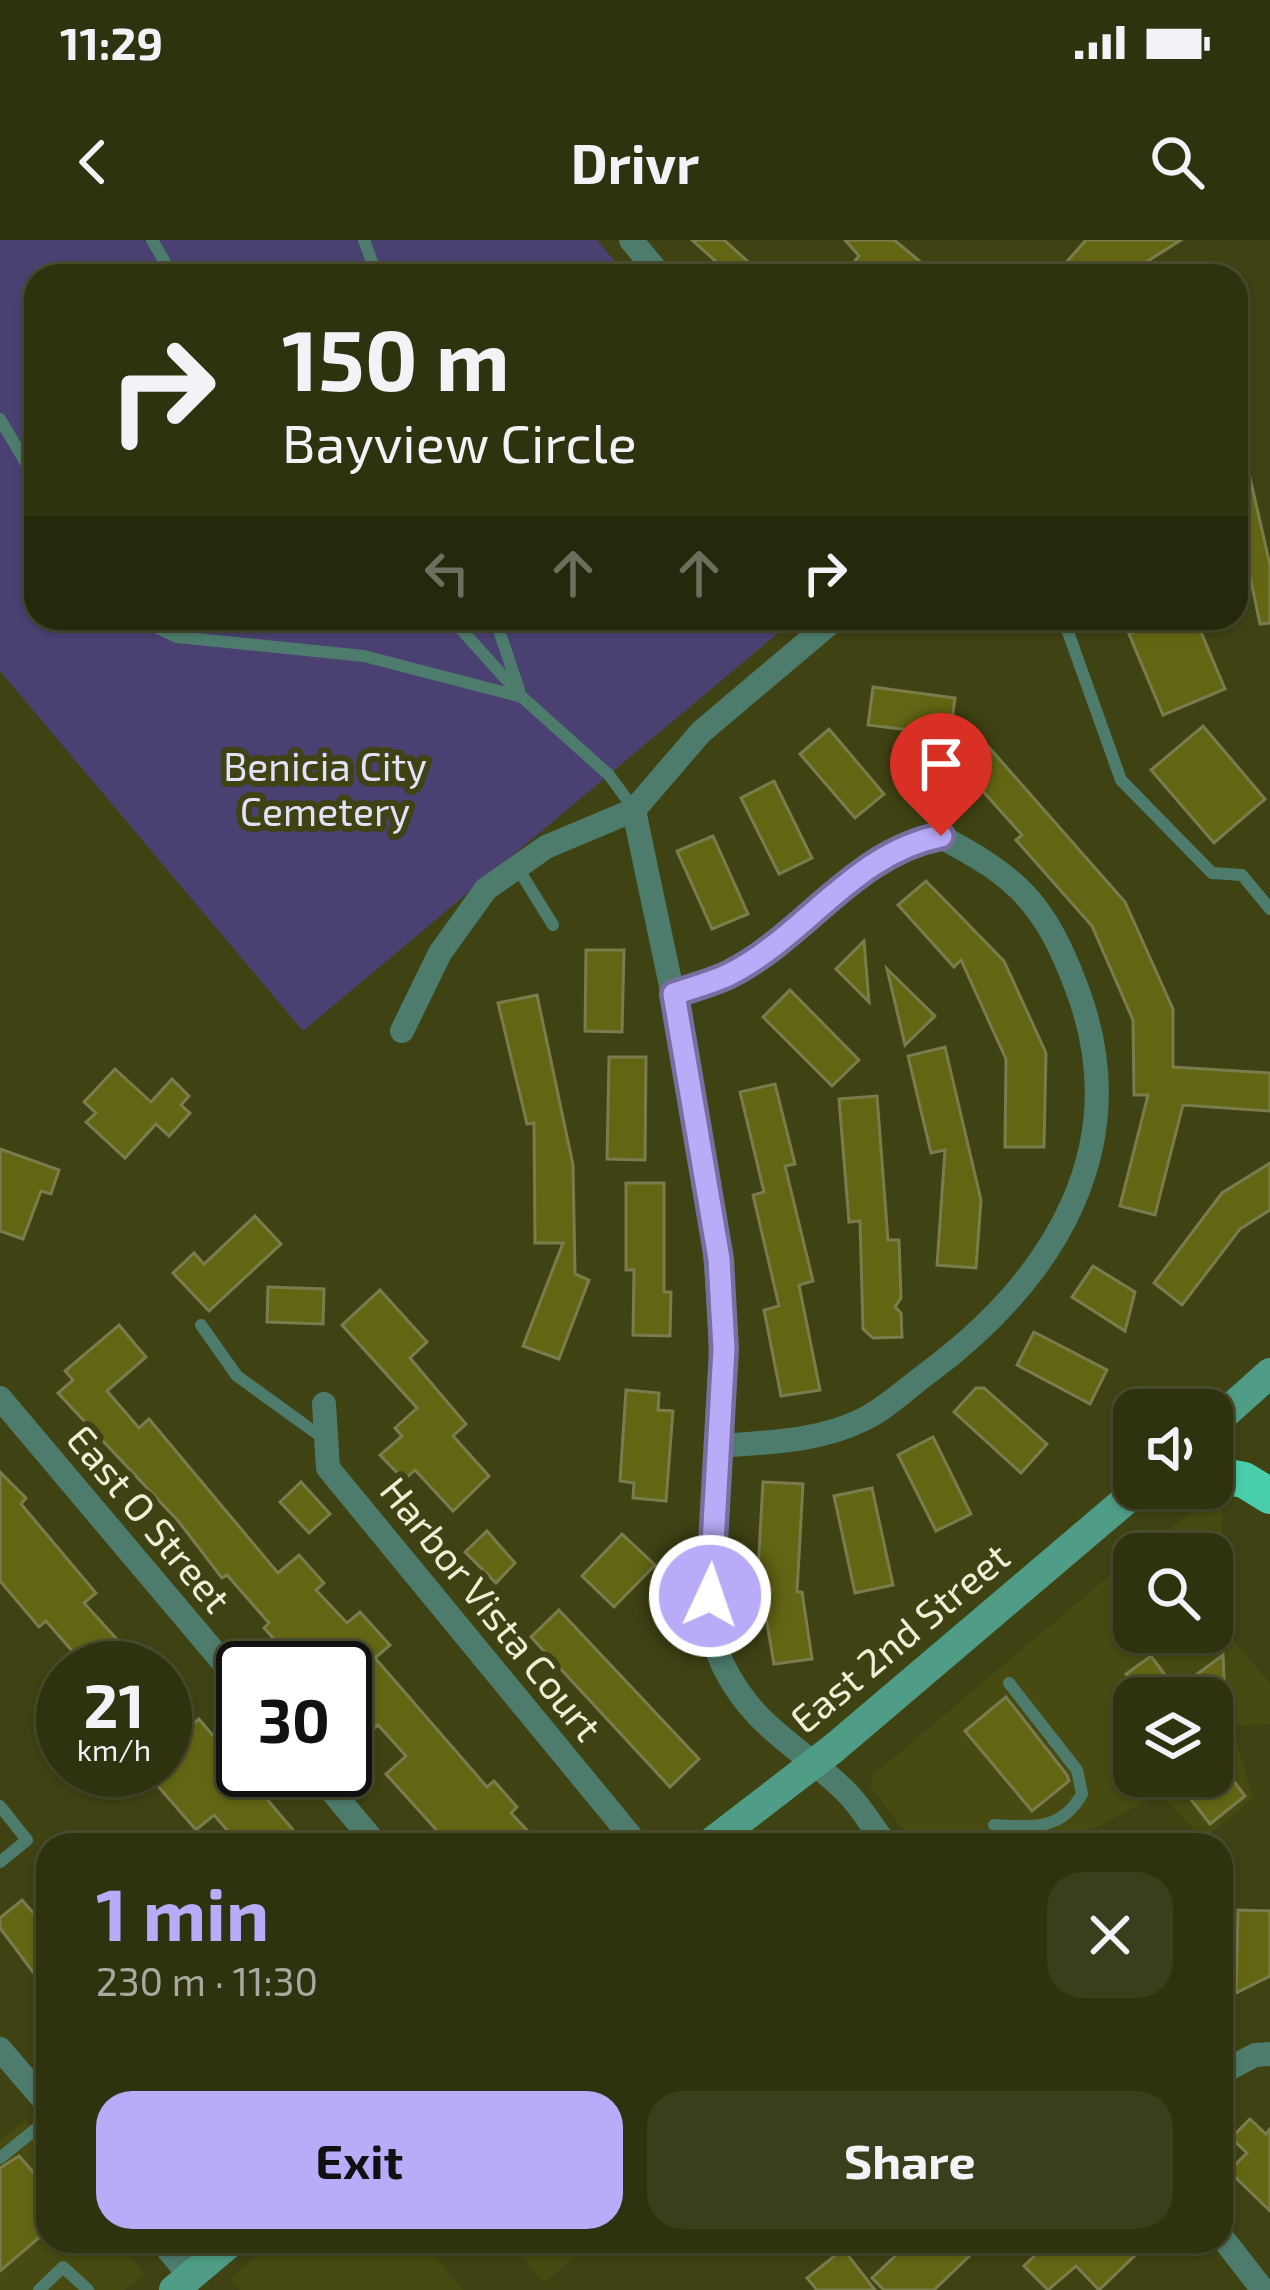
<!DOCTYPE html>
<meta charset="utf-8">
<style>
:root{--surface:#2f320e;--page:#3b3e1c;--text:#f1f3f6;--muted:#a7aa9e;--line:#4a4d2e;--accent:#b9abf7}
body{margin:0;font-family:"Exo 2",sans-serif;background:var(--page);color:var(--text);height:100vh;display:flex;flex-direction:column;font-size:45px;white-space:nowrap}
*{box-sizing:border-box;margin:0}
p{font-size:39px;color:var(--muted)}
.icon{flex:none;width:66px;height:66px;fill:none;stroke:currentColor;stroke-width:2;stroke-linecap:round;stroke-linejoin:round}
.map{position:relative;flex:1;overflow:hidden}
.drawer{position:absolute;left:36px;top:1593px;width:1197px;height:420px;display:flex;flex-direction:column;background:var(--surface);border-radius:36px;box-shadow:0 3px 9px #0004,0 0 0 3px var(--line)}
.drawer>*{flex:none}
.banner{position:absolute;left:24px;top:24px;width:1224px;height:366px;border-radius:36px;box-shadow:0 3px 9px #0004,0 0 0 3px var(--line);background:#2f320e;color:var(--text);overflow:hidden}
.buttons{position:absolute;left:1113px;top:1149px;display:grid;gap:24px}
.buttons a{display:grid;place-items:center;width:120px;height:120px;border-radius:24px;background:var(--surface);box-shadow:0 3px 9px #0004,0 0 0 3px var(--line);font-size:60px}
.speed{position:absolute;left:36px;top:1401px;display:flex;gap:24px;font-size:60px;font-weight:700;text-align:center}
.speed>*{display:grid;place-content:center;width:156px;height:156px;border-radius:50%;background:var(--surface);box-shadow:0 3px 9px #0004,0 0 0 3px var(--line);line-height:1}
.speed small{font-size:30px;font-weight:400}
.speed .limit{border:6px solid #111;border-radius:18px;background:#fff;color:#111}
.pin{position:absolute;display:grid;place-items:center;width:102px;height:102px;color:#fff;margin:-123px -51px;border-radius:50% 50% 50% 0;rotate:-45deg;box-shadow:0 0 12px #0007}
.pin .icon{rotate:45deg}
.me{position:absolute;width:132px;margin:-66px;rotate:3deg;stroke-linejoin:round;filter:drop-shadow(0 0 9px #0008)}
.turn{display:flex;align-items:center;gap:42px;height:252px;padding:0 60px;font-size:54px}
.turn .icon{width:156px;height:156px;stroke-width:2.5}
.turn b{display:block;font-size:84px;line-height:102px}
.lanes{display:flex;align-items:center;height:114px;padding:0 60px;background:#0003;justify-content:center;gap:60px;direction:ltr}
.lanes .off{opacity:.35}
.round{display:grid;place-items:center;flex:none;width:126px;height:126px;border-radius:36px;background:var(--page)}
.headline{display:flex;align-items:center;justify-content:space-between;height:204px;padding:0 60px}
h1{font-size:72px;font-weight:700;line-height:90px;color:var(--accent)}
.cta{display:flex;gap:24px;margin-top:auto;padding:24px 60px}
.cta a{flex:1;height:138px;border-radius:36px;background:var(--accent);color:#111;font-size:48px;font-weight:700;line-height:138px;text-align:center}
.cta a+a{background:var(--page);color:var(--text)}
.status{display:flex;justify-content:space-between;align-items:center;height:84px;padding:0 60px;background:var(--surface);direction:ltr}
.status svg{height:33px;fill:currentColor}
header{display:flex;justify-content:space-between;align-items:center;height:156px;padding:0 60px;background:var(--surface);font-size:54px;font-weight:700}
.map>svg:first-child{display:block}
</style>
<div class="status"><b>11:29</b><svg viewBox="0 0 49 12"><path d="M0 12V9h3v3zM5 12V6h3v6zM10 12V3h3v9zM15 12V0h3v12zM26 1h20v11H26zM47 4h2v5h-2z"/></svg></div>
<header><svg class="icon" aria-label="back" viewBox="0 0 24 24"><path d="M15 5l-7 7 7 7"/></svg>Drivr<svg class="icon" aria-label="search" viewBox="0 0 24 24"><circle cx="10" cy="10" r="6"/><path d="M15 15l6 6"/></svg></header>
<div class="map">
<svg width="1270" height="2050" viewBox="0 0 1270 2050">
<rect width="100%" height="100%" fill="#3f4213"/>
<g fill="#474a11" fill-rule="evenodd">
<path d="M1222 1268 1224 1389 1270 1444V1484L1232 1486 1253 1558 1203 1600 1161 1554 1061 1605H915L871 1548 872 1536 1134 1315V1392H1212V1314H1136L1195 1270ZM1134 1458H1212V1536H1134Z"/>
<polygon points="26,1880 48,1908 48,2001 119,2001 144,2034 125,2050 0,2050 0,1900"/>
<polygon points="274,2001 421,2001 463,2050 240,2050 230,2039"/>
<polygon points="508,2001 593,2001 544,2043"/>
</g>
<polygon fill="#4b4072" points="0,0 597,0 627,36 36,36 36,378 796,378 303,791 0,431"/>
<g fill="#626613" stroke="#797d4e" stroke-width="3">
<polygon points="692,0 724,0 764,36 732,36"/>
<polygon points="845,0 894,0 938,36 842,36 859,16"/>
<polygon points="1086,0 1181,0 1124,36 1054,36"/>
<polygon points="1245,216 1270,325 1270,383 1260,384 1245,312 1236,314 1236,217"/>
<polygon points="1139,378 1195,378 1225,449 1163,475 1129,394 1144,388"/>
<polygon points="873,447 955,458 950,495 868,485"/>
<polygon points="1203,486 1265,559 1214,603 1151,530"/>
<polygon points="829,489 884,554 855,578 800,514"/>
<polygon points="979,496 1125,662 1173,769 1173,827 1270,833 1270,871 1183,865 1155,975 1120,966 1148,855 1134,855 1133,780 1092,686 1016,600 1022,595 954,519"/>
<polygon points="774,541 812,618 779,634 741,558"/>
<polygon points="713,596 748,674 712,689 677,611"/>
<polygon points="926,641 1004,721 1046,813 1044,907 1005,907 1006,819 961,720 954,727 898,665"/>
<polygon points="864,701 869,762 836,729"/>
<polygon points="586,710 624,710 622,792 585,791"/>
<polygon points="887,729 935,776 905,805"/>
<polygon points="790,750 859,820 832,846 763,777"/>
<polygon points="537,755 573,925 575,1034 589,1040 559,1119 523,1106 563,1003 535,1003 534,883 527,884 498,763"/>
<polygon points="945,807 981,960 976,1028 937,1025 945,910 931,913 908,816"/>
<polygon points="609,817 646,817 645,920 607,919"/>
<polygon points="115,829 151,862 172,839 189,856 181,865 190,873 169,896 156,884 125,918 86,882 96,873 84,862"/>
<polygon points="775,844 795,924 785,926 813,1041 799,1045 820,1150 781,1156 764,1070 779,1066 753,955 764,952 740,852"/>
<polygon points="877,856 888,1000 899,1000 901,1058 895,1067 901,1073 902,1097 873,1098 863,1089 860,981 849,982 839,859"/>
<polygon points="0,909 59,930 51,954 41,951 23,999 0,991"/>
<polygon points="1270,923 1270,970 1240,989 1182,1065 1154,1043 1222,953"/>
<polygon points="626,943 664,943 664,1052 671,1052 670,1096 633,1095 634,1030 626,1030"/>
<polygon points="255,976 281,1004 209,1071 173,1033 194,1013 204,1024"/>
<polygon points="1093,1026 1135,1052 1125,1091 1072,1057"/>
<polygon points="268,1047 324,1049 323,1084 267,1082"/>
<polygon points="380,1050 427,1102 410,1118 466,1184 453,1196 489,1236 453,1271 415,1230 404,1240 380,1215 402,1196 395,1188 417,1168 342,1085"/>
<polygon points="119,1085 146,1117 107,1151 139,1188 149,1179 278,1333 299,1315 324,1343 316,1350 347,1383 360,1372 390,1405 375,1418 487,1547 494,1541 517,1567 511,1573 541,1605 450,1605 386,1534 406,1516 378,1485 359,1501 345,1484 345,1428 300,1428 264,1388 269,1383 227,1335 222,1338 179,1282 58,1153 73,1140 65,1131"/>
<polygon points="1034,1092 1107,1130 1090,1164 1017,1125"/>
<polygon points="976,1148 984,1148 1047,1204 1021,1233 954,1172"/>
<polygon points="626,1150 659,1153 658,1170 673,1171 666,1261 633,1258 634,1243 620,1241"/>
<polygon points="933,1197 971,1274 936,1291 898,1215"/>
<polygon points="0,1232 26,1258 21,1264 96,1353 84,1363 143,1428 87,1428 46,1381 39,1387 0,1341"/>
<polygon points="301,1242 330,1274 309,1293 280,1262"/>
<polygon points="763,1242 803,1244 797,1352 802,1352 812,1419 774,1424 758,1331"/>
<polygon points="872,1248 893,1345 855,1353 834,1256"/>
<polygon points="487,1291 515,1323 496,1343 465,1312"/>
<polygon points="622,1294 655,1325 614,1367 582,1336"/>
<polygon points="559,1370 699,1519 670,1547 531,1397"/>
<polygon points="1223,1415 1225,1458 1144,1458 1126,1434 1151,1416 1176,1450"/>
<polygon points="1006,1457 1067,1535 1069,1541 1032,1571 965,1491"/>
<polygon points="165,1479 179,1495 199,1479 294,1591 278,1605 240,1605 214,1575 196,1590 144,1530 165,1530"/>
<polygon points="1173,1536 1230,1536 1245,1556 1210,1584"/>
<polygon points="22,1660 48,1690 48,1752 0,1688 0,1678"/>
<polygon points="1238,1670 1270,1671 1270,1736 1236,1753"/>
<polygon points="1250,1879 1266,1894 1270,1889 1270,1971 1229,1931 1247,1913 1231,1898"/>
<polygon points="19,1916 48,1949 48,1990 0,2031 0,1928"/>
<polygon points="911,2001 985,2001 934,2050 884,2050 872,2038"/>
<polygon points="1050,2001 1150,2001 1099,2050 1076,2026 1048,2050 1024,2026"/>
<polygon points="843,2009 875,2050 817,2050 807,2038"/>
</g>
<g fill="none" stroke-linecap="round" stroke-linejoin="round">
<g stroke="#4d7c6d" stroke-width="12">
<polyline points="152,0 173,36"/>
<polyline points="364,0 377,36"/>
<polyline points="0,179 36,240"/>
<polyline points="136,378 177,397 364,416 522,457"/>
<polyline points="451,378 522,457 609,535 634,569"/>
<polyline points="495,378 519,450"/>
<polyline points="1063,378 1121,540 1212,633 1242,635 1270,669"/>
<polyline points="517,627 553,685"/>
<polyline points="201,1085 237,1136 323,1198"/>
<polyline points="0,1566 27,1600 0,1622"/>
<path d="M994 1585C1033 1587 1061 1591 1082 1554L1077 1530 1009 1443"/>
<polyline points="0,1918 48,1879"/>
<polyline points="39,2050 63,2027 88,2050"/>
</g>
<g stroke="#4d7c6d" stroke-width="24">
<polyline points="631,0 661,36"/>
<path d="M634 570C677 782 733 990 719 1208 715 1269 696 1368 723 1425 755 1491 803 1507 848 1554 863 1569 873 1589 887 1605"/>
<path d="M674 754C691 748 711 743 728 735 804 697 854 612 941 597 1018 637 1045 664 1076 746 1137 904 1056 1037 929 1132 908 1147 886 1169 862 1180 817 1202 768 1202 719 1206"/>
<polyline points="402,791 440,713 486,649 546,607 634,570 701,492 836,378"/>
<polyline points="0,1158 243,1446"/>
<polyline points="324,1164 328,1228 638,1605"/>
<polyline points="314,1530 377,1605"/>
<polyline points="0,1809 48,1865"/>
<polyline points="1221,1833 1255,1815 1270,1814"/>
<polyline points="1221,1996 1263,2050"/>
<polyline points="161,2001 190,2036"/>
</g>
<g stroke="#4f9d86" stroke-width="30">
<polyline points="1212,1185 1270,1133"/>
<polyline points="708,1605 834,1508 1140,1248"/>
<polyline points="174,2050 232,2001"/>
</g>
<polyline stroke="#49ceab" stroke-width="36" points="1212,1234 1244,1240 1270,1256"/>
</g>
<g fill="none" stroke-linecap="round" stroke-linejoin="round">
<defs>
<path id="route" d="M710 1356 724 1109 719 1019 674 754C691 748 711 743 728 735 805 697 853 613 941 596"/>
</defs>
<use href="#route" stroke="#786fa1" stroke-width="30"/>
<use href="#route" stroke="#b9abf7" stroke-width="21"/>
</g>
<g text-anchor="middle" stroke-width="12" stroke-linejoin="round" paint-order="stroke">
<g font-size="39" fill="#e3e0f7" stroke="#3f4213">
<text x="325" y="541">Benicia City<tspan x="325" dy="45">Cemetery</tspan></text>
</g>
<g font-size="39" fill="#edf0d6" stroke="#3f4213">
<text transform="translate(149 1279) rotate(50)" y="14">East O Street</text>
<text transform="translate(491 1369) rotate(51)" y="14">Harbor Vista Court</text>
<text transform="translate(900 1398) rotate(-40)" y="14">East 2nd Street</text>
</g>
</g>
</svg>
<div class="buttons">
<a><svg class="icon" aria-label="sound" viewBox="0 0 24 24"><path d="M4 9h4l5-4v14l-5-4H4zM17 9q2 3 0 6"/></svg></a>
<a><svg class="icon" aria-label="search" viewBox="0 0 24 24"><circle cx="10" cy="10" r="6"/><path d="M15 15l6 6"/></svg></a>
<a><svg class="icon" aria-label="layers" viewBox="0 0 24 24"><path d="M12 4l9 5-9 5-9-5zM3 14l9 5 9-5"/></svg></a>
</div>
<div class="speed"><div>21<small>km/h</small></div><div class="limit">30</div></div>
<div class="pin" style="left:941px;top:596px;background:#d93025"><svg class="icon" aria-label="arrive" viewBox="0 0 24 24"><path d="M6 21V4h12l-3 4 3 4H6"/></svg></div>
<svg class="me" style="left:710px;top:1356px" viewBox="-20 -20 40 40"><circle r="17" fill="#b9abf7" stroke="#fff" stroke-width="3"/><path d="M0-11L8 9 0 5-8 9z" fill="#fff"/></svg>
<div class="banner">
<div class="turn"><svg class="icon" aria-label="right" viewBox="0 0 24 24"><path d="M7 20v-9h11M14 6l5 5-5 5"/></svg><div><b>150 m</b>Bayview Circle</div></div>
<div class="lanes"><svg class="icon off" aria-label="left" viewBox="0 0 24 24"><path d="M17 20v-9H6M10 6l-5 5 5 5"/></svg><svg class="icon off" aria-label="ahead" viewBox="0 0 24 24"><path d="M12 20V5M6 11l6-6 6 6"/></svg><svg class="icon off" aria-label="ahead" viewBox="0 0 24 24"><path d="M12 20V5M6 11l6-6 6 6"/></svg><svg class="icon" aria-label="right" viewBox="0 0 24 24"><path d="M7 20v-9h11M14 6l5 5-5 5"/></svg></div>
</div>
<section class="drawer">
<div class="headline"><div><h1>1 min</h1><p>230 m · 11:30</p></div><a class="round"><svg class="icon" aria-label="close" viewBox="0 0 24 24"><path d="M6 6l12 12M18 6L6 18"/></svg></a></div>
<div class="cta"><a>Exit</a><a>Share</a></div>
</section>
</div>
